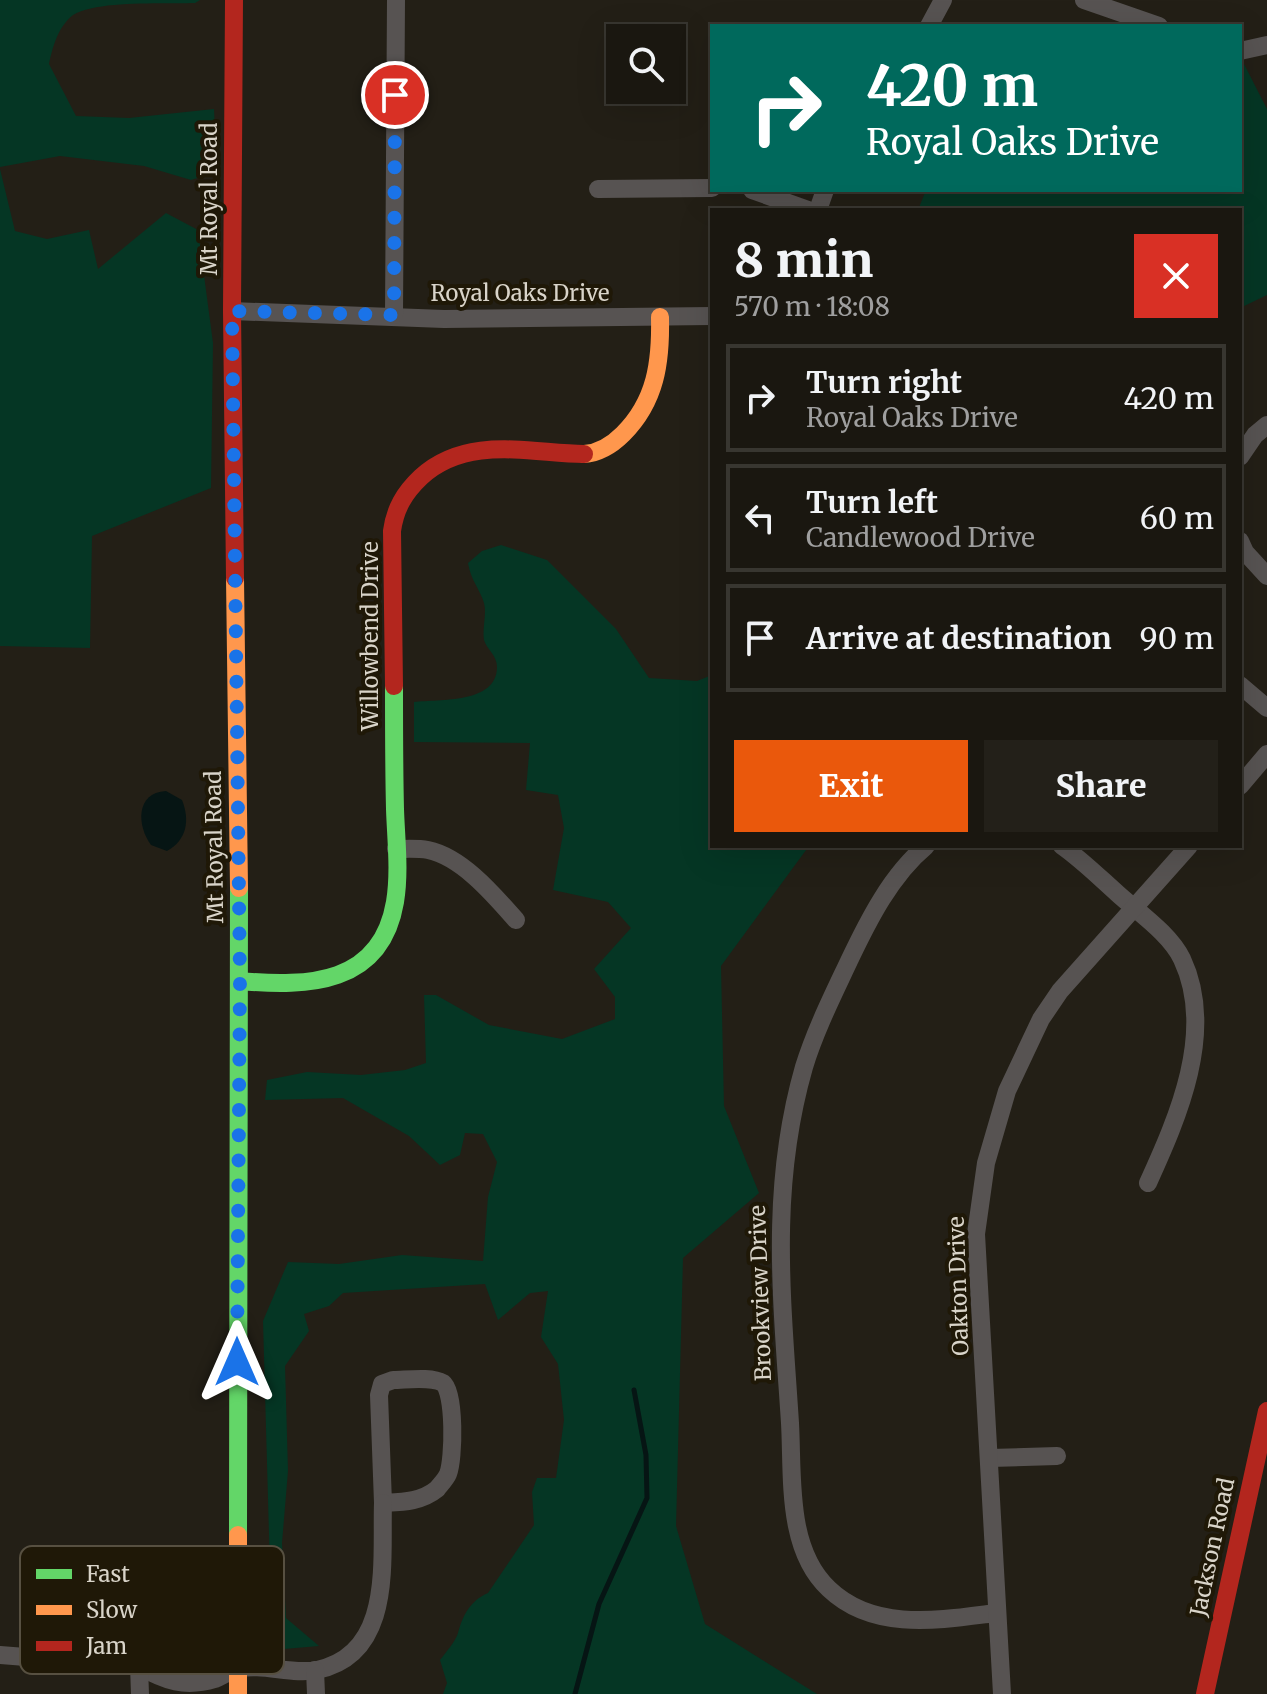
<!DOCTYPE html>
<meta charset="utf-8">
<style>
:root{--surface:#1a1710;--page:#232019;--text:#f1f3f6;--muted:#9f9f9f;--line:#383630;--accent:#ea580c}
body{margin:0;font-family:Merriweather,serif;background:var(--page);color:var(--text);height:100vh;display:flex;flex-direction:column;font-size:30px;white-space:nowrap}
*{box-sizing:border-box;margin:0}
p{font-size:26px;color:var(--muted)}
.icon{flex:none;width:44px;height:44px;fill:none;stroke:currentColor;stroke-width:2;stroke-linecap:round;stroke-linejoin:round}
.map{position:relative;flex:1;overflow:hidden}
.sheet{position:absolute;left:710px;top:208px;width:532px;height:640px;display:flex;flex-direction:column;background:var(--surface);border-radius:0px;box-shadow:0 8px 32px #0002,0 0 0 2px var(--line)}
.sheet>*{flex:none}
.guide{position:absolute;left:710px;top:24px;width:532px;height:168px;border-radius:0px;box-shadow:0 8px 32px #0002,0 0 0 2px var(--line);background:#00695c;color:#fff;overflow:hidden}
.controls{position:absolute;left:606px;top:24px;display:grid;gap:16px}
.controls a{display:grid;place-items:center;width:80px;height:80px;border-radius:0px;background:var(--surface);box-shadow:0 8px 32px #0002,0 0 0 2px var(--line);font-size:40px}
.pin{position:absolute;display:grid;place-items:center;width:68px;height:68px;color:#fff;margin:-34px;border:4px solid #fff;border-radius:50%;box-shadow:0 2px 8px #0007}
.me{position:absolute;width:88px;margin:-44px;rotate:0deg;stroke-linejoin:round;filter:drop-shadow(0 0 6px #0008)}
.turn{display:flex;align-items:center;gap:28px;height:168px;padding:0 24px;font-size:36px}
.turn .icon{width:104px;height:104px;stroke-width:2.5}
.turn b{display:block;font-size:56px;line-height:68px}
.round{display:grid;place-items:center;flex:none;width:84px;height:84px;border-radius:0px;background:var(--page)}
.head{display:flex;align-items:center;justify-content:space-between;height:136px;padding:0 24px}
h1{font-size:48px;font-weight:800;line-height:60px}
.cta{display:flex;gap:16px;margin-top:auto;padding:16px 24px}
.cta a{flex:1;height:92px;border-radius:0px;background:var(--accent);color:#fff;font-size:32px;font-weight:800;line-height:92px;text-align:center}
.cta a+a{background:var(--page);color:var(--text)}
ul{padding:0;list-style:none}
li{display:flex;align-items:center;gap:24px;height:108px;margin:0 16px 12px;padding:0 8px;border:4px solid var(--line);border-radius:0px}
li div{flex:1}
li b{display:block;font-size:30px}
li em{font-style:normal}
.map>svg:first-child{display:block}
</style>
<div class="map">
<svg width="1267" height="1694" viewBox="0 0 1267 1694">
<rect width="100%" height="100%" fill="#231f16"/>
<g fill="#053624">
<path d="M0 0H200L195 3C163 4 98 0 73 15 58 27 53 46 49 64L76 116 129 118 214 109 217 172 191 180 144 166 60 156 0 167Z"/>
<polygon points="1240,64 1244,64 1267,109 1267,295 1240,308 1240,210 918,210 926,190 1240,190"/>
<polygon points="0,169 15,231 47,239 89,230 98,269 166,213 198,230 213,343 211,488 92,536 90,648 0,646"/>
<path d="M501 545 547 560 616 629 649 678 697 681 712 675V846H809L721 966 724 1106 759 1193 683 1258 676 1526 705 1624 817 1694H443L447 1683 440 1660C446 1652 455 1642 458 1633 463 1615 470 1601 488 1593L534 1525 532 1492 537 1478H556L564 1420 558 1364 541 1337 548 1291 530 1293 498 1320 485 1284 343 1293 329 1306 304 1314 309 1331 285 1366 288 1471 282 1543 286 1618 319 1646 284 1649 272 1641 263 1321 288 1262 339 1264 402 1255 483 1261 488 1197 497 1162 483 1134 465 1133 460 1155 440 1165 409 1136 343 1098 265 1100 267 1080 307 1072 361 1075 405 1070 426 1063 424 995H436L489 1025 562 1039 615 1019V997L594 969 631 928 608 902 553 890 564 828 558 795 526 790 530 743 414 742V702C439 699 497 704 497 667 497 655 487 650 484 640 482 628 487 614 484 603 480 589 471 581 468 563L482 551Z"/>
</g>
<path fill="#061514" d="M166 791 182 800C190 820 187 840 167 851L151 845C137 826 135 793 166 791Z"/>
<g fill="none" stroke-linecap="round" stroke-linejoin="round">
<polyline stroke="#061514" stroke-width="5" points="575,1694 599,1604 647,1498 646,1455 634,1390"/>
<g stroke="#575352" stroke-width="18">
<polyline points="1084,0 1159,26"/>
<polyline points="929,26 943,0"/>
<polyline points="1240,51 1267,45"/>
<polyline points="598,189 712,188"/>
<polyline points="752,190 808,210"/>
<polyline points="818,210 825,190"/>
<polyline points="232,311 444,319 712,316"/>
<polyline points="394,315 396,0"/>
<polyline points="1240,457 1255,435 1267,425"/>
<polyline points="1240,541 1245,552 1267,576"/>
<polyline points="1240,685 1267,708"/>
<polyline points="1240,786 1267,754"/>
<path d="M926 846C891 875 868 921 849 961 833 995 815 1031 804 1067 769 1189 782 1299 790 1423 793 1477 786 1549 829 1589 874 1632 940 1620 996 1613"/>
<path d="M1062 846C1082 860 1100 878 1118 894 1139 913 1170 934 1182 959 1216 1031 1178 1117 1148 1183"/>
<path d="M396 849C406 849 417 848 428 850 462 857 494 895 516 920"/>
<path d="M393 1380C406 1380 431 1376 443 1383 455 1392 454 1459 448 1474 446 1479 440 1485 437 1489 421 1502 402 1502 383 1503L379 1395 382 1384Z"/>
<polyline points="990,1458 1057,1456"/>
<polyline points="0,1655 139,1666 180,1656 214,1656 238,1669"/>
<path d="M139 1666C165 1681 185 1688 215 1679 222 1676 229 1671 237 1669 262 1663 292 1675 317 1670 394 1654 381 1561 383 1503"/>
<polyline points="139,1666 140,1694"/>
<polyline points="315,1670 316,1694"/>
<polyline points="1002,1694 976,1234 986,1163 1007,1091 1041,1019 1060,991 1189,846"/>
</g>
<g stroke="#63d668" stroke-width="18">
<path d="M240 981C308 987 381 985 395 902 400 871 396 840 395 809 394 768 394 727 394 686"/>
<polyline points="238,1535 239,888"/>
</g>
<g stroke="#ff974d" stroke-width="18">
<path d="M584 454C600 453 612 445 623 434 656 401 661 362 660 317"/>
<polyline points="235,578 239,888"/>
<polyline points="238,1694 238,1535"/>
</g>
<g stroke="#b3261e" stroke-width="18">
<polyline points="234,0 232,311 235,578"/>
<path d="M394 686 392 531C395 509 404 493 421 477 467 435 529 453 584 454"/>
<polyline points="1205,1694 1267,1411"/>
</g>
</g>
<g fill="none" stroke-linecap="round" stroke-linejoin="round">
<polyline stroke="#1a73e8" stroke-width="14" stroke-dasharray="0 25.2" points="237,1362 240,981 232,311 394,315 395,95"/>
</g>
<g text-anchor="middle" stroke-width="8" stroke-linejoin="round" paint-order="stroke">
<g font-size="22" fill="#d9d4c9" stroke="#1f1807">
<text transform="translate(209 199) rotate(-90)" y="8">Mt Royal Road</text>
<text x="520" y="301">Royal Oaks Drive</text>
<text transform="translate(370 636) rotate(-90)" y="8">Willowbend Drive</text>
<text transform="translate(214 847) rotate(-91)" y="8">Mt Royal Road</text>
<text transform="translate(958 1286) rotate(-92)" y="8">Oakton Drive</text>
<text transform="translate(760 1293) rotate(-92)" y="8">Brookview Drive</text>
<text transform="translate(1212 1547) rotate(-78)" y="8">Jackson Road</text>
</g>
</g>
<rect x="20" y="1546" width="264" height="128" rx="12" fill="#1f1807" stroke="#575041" stroke-width="2"/>
<rect x="36" y="1569" width="36" height="10" fill="#63d668"/>
<rect x="36" y="1605" width="36" height="10" fill="#ff974d"/>
<rect x="36" y="1641" width="36" height="10" fill="#b3261e"/>
<g font-size="22" fill="#d9d4c9">
<text x="86" y="1582">Fast</text>
<text x="86" y="1618">Slow</text>
<text x="86" y="1654">Jam</text>
</g>
</svg>
<div class="controls">
<a><svg class="icon" aria-label="search" viewBox="0 0 24 24"><circle cx="10" cy="10" r="6"/><path d="M15 15l6 6"/></svg></a>
</div>
<div class="pin" style="left:395px;top:95px;background:#d93025"><svg class="icon" aria-label="arrive" viewBox="0 0 24 24"><path d="M6 21V4h12l-3 4 3 4H6"/></svg></div>
<svg class="me" style="left:237px;top:1362px" viewBox="-20 -20 40 40"><path d="M0-17L14 15 0 8-14 15z" fill="#1a73e8" stroke="#fff" stroke-width="4"/></svg>
<div class="guide">
<div class="turn"><svg class="icon" aria-label="right" viewBox="0 0 24 24"><path d="M7 20v-9h11M14 6l5 5-5 5"/></svg><div><b>420 m</b>Royal Oaks Drive</div></div>
</div>
<section class="sheet">
<div class="head"><div><h1>8 min</h1><p>570 m · 18:08</p></div><a class="round" style="background:#d93025;color:#fff"><svg class="icon" aria-label="close" viewBox="0 0 24 24"><path d="M6 6l12 12M18 6L6 18"/></svg></a></div>
<ul>
<li><svg class="icon" aria-label="right" viewBox="0 0 24 24"><path d="M7 20v-9h11M14 6l5 5-5 5"/></svg><div><b>Turn right</b><p>Royal Oaks Drive</p></div><em>420 m</em></li>
<li><svg class="icon" aria-label="left" viewBox="0 0 24 24"><path d="M17 20v-9H6M10 6l-5 5 5 5"/></svg><div><b>Turn left</b><p>Candlewood Drive</p></div><em>60 m</em></li>
<li><svg class="icon" aria-label="arrive" viewBox="0 0 24 24"><path d="M6 21V4h12l-3 4 3 4H6"/></svg><div><b>Arrive at destination</b></div><em>90 m</em></li>
</ul>
<div class="cta"><a>Exit</a><a>Share</a></div>
</section>
</div>
